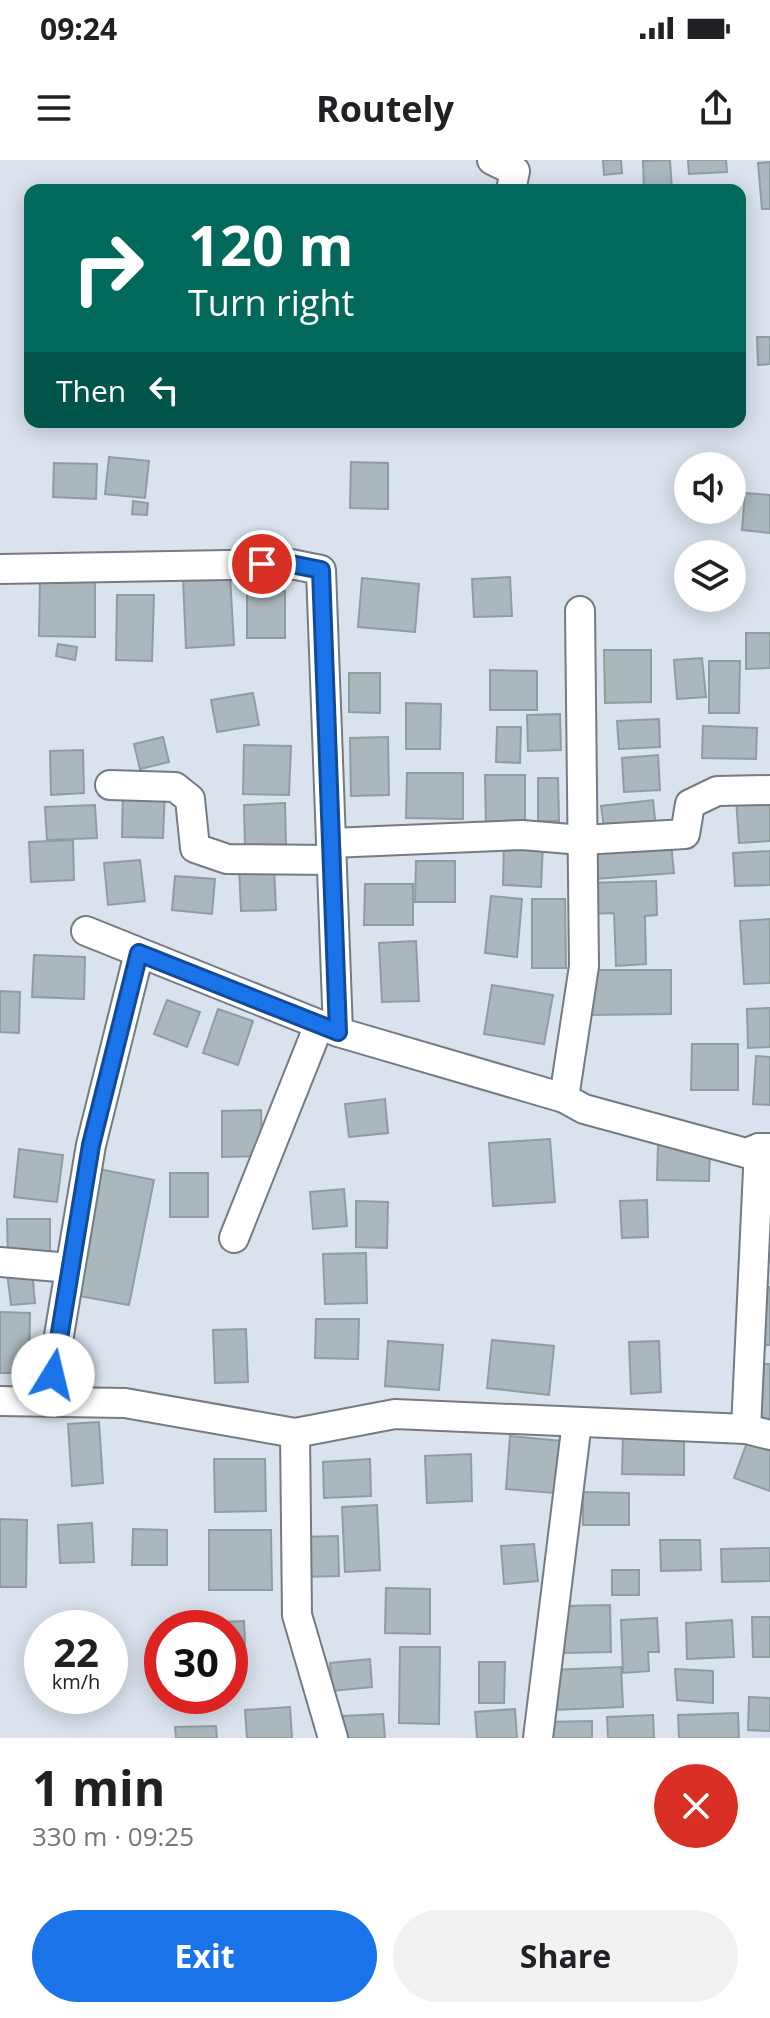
<!DOCTYPE html>
<meta charset="utf-8">
<style>
:root{--surface:#fff;--page:#f2f2f2;--text:#202124;--muted:#757577;--accent:#1a73e8}
body{margin:0;font-family:"Open Sans",sans-serif;background:var(--page);color:var(--text);height:100vh;display:flex;flex-direction:column;font-size:30px;white-space:nowrap}
*{box-sizing:border-box;margin:0}
p{font-size:26px;color:var(--muted)}
.icon{flex:none;width:44px;height:44px;fill:none;stroke:currentColor;stroke-width:2;stroke-linecap:round;stroke-linejoin:round}
.map{position:relative;height:1578px;overflow:hidden}
.details{display:flex;flex-direction:column;background:var(--surface);flex:1}
.details>*{flex:none}
.banner{position:absolute;left:24px;top:24px;width:722px;height:244px;border-radius:16px;box-shadow:0 4px 20px #0003;background:#00695c;color:#fff;overflow:hidden}
.fabs{position:absolute;left:674px;top:292px;display:grid;gap:16px}
.fabs a{display:grid;place-items:center;width:72px;height:72px;border-radius:50%;background:var(--surface);box-shadow:0 4px 20px #0003;font-size:40px}
.speed{position:absolute;left:24px;top:1450px;display:flex;gap:16px;font-size:40px;font-weight:700;text-align:center}
.speed>*{display:grid;place-content:center;width:104px;height:104px;border-radius:50%;background:var(--surface);box-shadow:0 4px 20px #0003;line-height:1}
.speed small{font-size:20px;font-weight:400}
.speed .limit{border:12px solid #d22;background:#fff;color:#111}
.pin{position:absolute;display:grid;place-items:center;width:68px;height:68px;color:#fff;margin:-34px;border:4px solid #fff;border-radius:50%;box-shadow:0 2px 8px #0007}
.me{position:absolute;width:88px;margin:-44px;rotate:9deg;stroke-linejoin:round;filter:drop-shadow(0 0 6px #0008)}
.turn{display:flex;align-items:center;gap:28px;height:168px;padding:0 32px;font-size:36px}
.turn .icon{width:104px;height:104px;stroke-width:2.5}
.turn b{display:block;font-size:56px;line-height:68px}
.then{display:flex;align-items:center;height:76px;padding:0 32px;background:#0003;gap:16px;font-size:30px}
.round{display:grid;place-items:center;flex:none;width:84px;height:84px;border-radius:42px;background:var(--page)}
.overview{display:flex;align-items:center;justify-content:space-between;height:136px;padding:0 32px}
h1{font-size:48px;font-weight:700;line-height:60px}
.action{display:flex;gap:16px;margin-top:auto;padding:16px 32px}
.action a{flex:1;height:92px;border-radius:48px;background:var(--accent);color:#fff;font-size:32px;font-weight:700;line-height:92px;text-align:center}
.action a+a{background:var(--page);color:var(--text)}
.status{display:flex;justify-content:space-between;align-items:center;height:56px;padding:0 40px;background:var(--surface);direction:ltr}
.status svg{height:22px;fill:currentColor}
header{display:flex;justify-content:space-between;align-items:center;height:104px;padding:0 32px;background:var(--surface);font-size:36px;font-weight:700}
.map>svg:first-child{display:block}
.building{fill:#aab8bd;stroke:#8f9da1;stroke-width:2}
.lines{fill:none;stroke-linecap:round;stroke-linejoin:round}
.minor-casing{stroke:#737b85;stroke-width:32}
.minor{stroke:#fff;stroke-width:28}
.route-casing{stroke:#114b97;stroke-width:20}
.route{stroke:#1a73e8;stroke-width:14}
</style>
<div class="status"><b>09:24</b><svg viewBox="0 0 49 12"><path d="M0 12V9h3v3zM5 12V6h3v6zM10 12V3h3v9zM15 12V0h3v12zM26 1h20v11H26zM47 4h2v5h-2z"/></svg></div>
<header><svg class="icon" aria-label="menu" viewBox="0 0 24 24"><path d="M4 6h16M4 12h16M4 18h16"/></svg>Routely<svg class="icon" aria-label="share" viewBox="0 0 24 24"><path d="M12 15V3M7 8l5-5 5 5M5 13v7h14v-7"/></svg></header>
<div class="map">
<svg width="770" height="1578" viewBox="0 0 770 1578">
<rect width="100%" height="100%" fill="#d9e2ed"/>
<g class="building">
<polygon points="603,0 621,0 622,13 604,15"/>
<polygon points="670,0 672,30 644,30 643,1"/>
<polygon points="688,0 726,0 727,12 689,14"/>
<polygon points="770,2 770,49 762,49 758,3"/>
<rect x="740" y="159" width="4" height="27"/>
<polygon points="757,177 770,177 770,204 758,205"/>
<polygon points="109,297 149,301 145,338 105,334"/>
<polygon points="351,302 388,303 388,349 350,348"/>
<polygon points="54,303 97,304 96,339 53,337"/>
<polygon points="745,333 770,335 770,373 742,370"/>
<polygon points="133,341 148,343 147,355 132,354"/>
<polygon points="230,416 234,485 186,488 183,418"/>
<polygon points="510,417 512,456 474,457 472,419"/>
<polygon points="362,418 419,424 415,472 358,467"/>
<polygon points="40,420 95,420 95,477 39,476"/>
<rect x="247" y="431" width="38" height="47"/>
<polygon points="117,435 154,435 152,501 116,500"/>
<polygon points="746,473 770,473 770,508 746,509"/>
<polygon points="58,484 77,487 75,500 56,496"/>
<polygon points="604,490 651,490 651,542 605,543"/>
<polygon points="702,498 706,537 677,539 674,500"/>
<polygon points="709,501 740,501 739,553 709,553"/>
<polygon points="490,510 537,511 537,550 490,550"/>
<polygon points="349,513 380,513 380,553 349,552"/>
<polygon points="253,533 259,565 217,572 211,540"/>
<polygon points="406,543 441,544 440,589 406,589"/>
<polygon points="560,554 561,590 528,591 527,555"/>
<polygon points="659,559 660,587 619,589 617,561"/>
<polygon points="703,566 757,568 756,599 702,598"/>
<polygon points="497,567 521,567 520,603 496,602"/>
<polygon points="163,577 169,602 140,609 134,584"/>
<polygon points="388,577 389,635 351,636 350,578"/>
<polygon points="244,585 291,586 289,635 243,634"/>
<polygon points="83,590 84,633 51,635 50,591"/>
<polygon points="658,595 660,630 624,632 622,598"/>
<polygon points="407,613 463,613 463,659 406,658"/>
<polygon points="485,615 525,615 525,666 486,667"/>
<polygon points="538,618 558,618 559,661 538,661"/>
<polygon points="123,628 165,629 163,678 122,677"/>
<polygon points="770,636 770,681 739,683 736,638"/>
<polygon points="653,640 656,668 605,674 601,646"/>
<polygon points="285,643 286,686 245,687 244,645"/>
<polygon points="95,645 97,678 47,680 45,647"/>
<polygon points="73,680 74,720 31,722 29,682"/>
<polygon points="504,680 543,682 541,727 503,725"/>
<polygon points="671,683 674,713 595,719 592,688"/>
<polygon points="770,691 770,725 735,726 733,693"/>
<polygon points="140,700 145,741 108,745 104,703"/>
<polygon points="416,701 455,701 455,742 415,742"/>
<polygon points="274,705 276,750 241,751 239,706"/>
<polygon points="175,716 215,719 212,754 172,750"/>
<polygon points="656,721 657,755 645,756 646,804 616,806 614,753 588,754 587,723"/>
<polygon points="365,724 413,724 413,765 364,765"/>
<polygon points="491,736 522,739 517,797 485,793"/>
<polygon points="532,739 565,739 566,808 532,808"/>
<polygon points="770,759 770,823 744,824 740,761"/>
<polygon points="416,781 419,841 382,842 379,783"/>
<polygon points="34,795 85,797 84,839 32,837"/>
<polygon points="587,810 671,810 671,854 588,855"/>
<polygon points="492,825 553,835 544,884 484,874"/>
<polygon points="0,831 20,832 19,873 0,872"/>
<polygon points="167,840 200,852 187,887 154,874"/>
<polygon points="770,848 770,887 748,888 747,849"/>
<polygon points="218,849 253,861 238,905 203,893"/>
<polygon points="692,884 738,884 738,930 691,930"/>
<polygon points="756,896 770,897 770,945 753,944"/>
<polygon points="385,939 388,973 349,977 345,944"/>
<polygon points="261,950 262,996 222,997 222,951"/>
<polygon points="550,979 555,1042 493,1046 489,983"/>
<polygon points="658,985 710,986 709,1021 657,1020"/>
<polygon points="19,989 63,995 57,1042 14,1037"/>
<polygon points="99,1009 154,1020 129,1145 74,1135"/>
<rect x="170" y="1013" width="38" height="44"/>
<polygon points="344,1029 347,1066 313,1069 310,1032"/>
<polygon points="647,1040 648,1077 622,1078 620,1041"/>
<polygon points="356,1041 388,1042 387,1088 356,1087"/>
<polygon points="7,1059 50,1059 50,1096 8,1097"/>
<polygon points="366,1093 367,1143 325,1144 323,1094"/>
<polygon points="32,1110 35,1143 11,1145 7,1112"/>
<rect x="760" y="1127" width="10" height="58"/>
<polygon points="0,1152 30,1153 29,1213 0,1213"/>
<polygon points="316,1159 359,1159 358,1199 315,1198"/>
<polygon points="246,1169 248,1222 215,1223 213,1170"/>
<polygon points="492,1180 554,1186 549,1235 487,1228"/>
<polygon points="388,1181 443,1185 439,1230 385,1226"/>
<polygon points="659,1181 661,1232 631,1234 629,1182"/>
<rect x="757" y="1204" width="13" height="58"/>
<polygon points="99,1262 103,1323 72,1326 68,1264"/>
<polygon points="623,1272 684,1272 684,1315 622,1314"/>
<polygon points="510,1276 572,1282 567,1334 506,1329"/>
<polygon points="748,1280 770,1288 770,1331 734,1318"/>
<polygon points="471,1294 472,1341 427,1343 425,1296"/>
<polygon points="214,1299 265,1299 266,1351 215,1352"/>
<polygon points="370,1299 371,1336 324,1338 323,1302"/>
<polygon points="583,1332 629,1333 629,1365 583,1365"/>
<polygon points="377,1345 380,1410 345,1412 342,1347"/>
<polygon points="0,1359 27,1360 26,1427 0,1427"/>
<polygon points="92,1363 94,1402 60,1403 58,1365"/>
<polygon points="133,1369 167,1370 167,1405 132,1405"/>
<polygon points="209,1370 271,1370 272,1430 209,1430"/>
<polygon points="338,1376 339,1416 302,1417 301,1377"/>
<polygon points="660,1380 700,1380 701,1410 661,1411"/>
<polygon points="534,1384 538,1421 504,1424 501,1386"/>
<polygon points="770,1388 770,1421 722,1422 721,1389"/>
<rect x="612" y="1410" width="27" height="25"/>
<polygon points="386,1428 430,1429 430,1474 385,1473"/>
<polygon points="610,1445 611,1492 564,1493 563,1446"/>
<polygon points="752,1457 770,1457 770,1497 753,1497"/>
<polygon points="657,1458 659,1492 648,1492 649,1511 623,1513 621,1460"/>
<polygon points="732,1460 734,1497 687,1499 686,1463"/>
<polygon points="244,1461 246,1508 230,1509 230,1468 194,1468 193,1463"/>
<polygon points="400,1487 440,1487 439,1564 399,1563"/>
<polygon points="370,1499 372,1527 332,1531 330,1503"/>
<polygon points="479,1502 505,1502 504,1543 479,1543"/>
<polygon points="621,1507 623,1547 554,1550 552,1510"/>
<polygon points="675,1509 713,1511 713,1543 677,1540"/>
<polygon points="749,1537 770,1538 770,1571 748,1570"/>
<polygon points="290,1547 292,1578 247,1578 245,1550"/>
<polygon points="515,1549 517,1578 477,1578 475,1552"/>
<polygon points="738,1553 739,1578 679,1578 678,1555"/>
<polygon points="383,1554 385,1578 345,1578 343,1556"/>
<polygon points="653,1555 654,1578 608,1578 607,1557"/>
<polygon points="592,1561 592,1578 543,1578 543,1562"/>
<polygon points="216,1566 217,1578 176,1578 175,1567"/>
</g>
<g class="lines">
<defs>
<g id="minor">
<polyline points="492,0 515,11 511,30"/>
<polyline points="0,409 291,404 321,410 338,872 564,938 584,949 746,993 759,988"/>
<polyline points="110,625 175,627 190,639 195,688 227,699 331,700"/>
<polyline points="331,683 522,675 582,680 685,674 690,644 717,631 770,630"/>
<polyline points="86,771 338,872"/>
<polyline points="564,938 584,806 580,451"/>
<polyline points="234,1078 319,865"/>
<polyline points="0,1102 70,1108"/>
<polyline points="0,1241 125,1243 295,1273 395,1254 746,1269 759,988 770,988"/>
<polyline points="48,1241 91,985 139,793"/>
<polyline points="746,1269 770,1275"/>
<polyline points="295,1273 297,1455 333,1578"/>
<polyline points="538,1578 577,1262"/>
</g>
</defs>
<use href="#minor" class="minor-casing"/>
<use href="#minor" class="minor"/>
</g>
<g class="lines">
<defs>
<polyline id="route" points="53,1215 91,985 139,793 338,872 321,410 291,404 262,404"/>
</defs>
<use href="#route" class="route-casing"/>
<use href="#route" class="route"/>
</g>
</svg>
<div class="fabs">
<a><svg class="icon" aria-label="sound" viewBox="0 0 24 24"><path d="M4 9h4l5-4v14l-5-4H4zM17 9q2 3 0 6"/></svg></a>
<a><svg class="icon" aria-label="layers" viewBox="0 0 24 24"><path d="M12 4l9 5-9 5-9-5zM3 14l9 5 9-5"/></svg></a>
</div>
<div class="speed"><div>22<small>km/h</small></div><div class="limit">30</div></div>
<div class="pin" style="left:262px;top:404px;background:#d93025"><svg class="icon" aria-label="arrive" viewBox="0 0 24 24"><path d="M6 21V4h12l-3 4 3 4H6"/></svg></div>
<svg class="me" style="left:53px;top:1215px" viewBox="-20 -20 40 40"><circle r="19" fill="#fff"/><path d="M0-13L10 11 0 6-10 11z" fill="#1a73e8"/></svg>
<div class="banner">
<div class="turn"><svg class="icon" aria-label="right" viewBox="0 0 24 24"><path d="M7 20v-9h11M14 6l5 5-5 5"/></svg><div><b>120 m</b>Turn right</div></div>
<div class="then">Then<svg class="icon" aria-label="left" viewBox="0 0 24 24"><path d="M17 20v-9H6M10 6l-5 5 5 5"/></svg></div>
</div>
</div>
<section class="details">
<div class="overview"><div><h1>1 min</h1><p>330 m · 09:25</p></div><a class="round" style="background:#d93025;color:#fff"><svg class="icon" aria-label="close" viewBox="0 0 24 24"><path d="M6 6l12 12M18 6L6 18"/></svg></a></div>
<div class="action"><a>Exit</a><a>Share</a></div>
</section>
